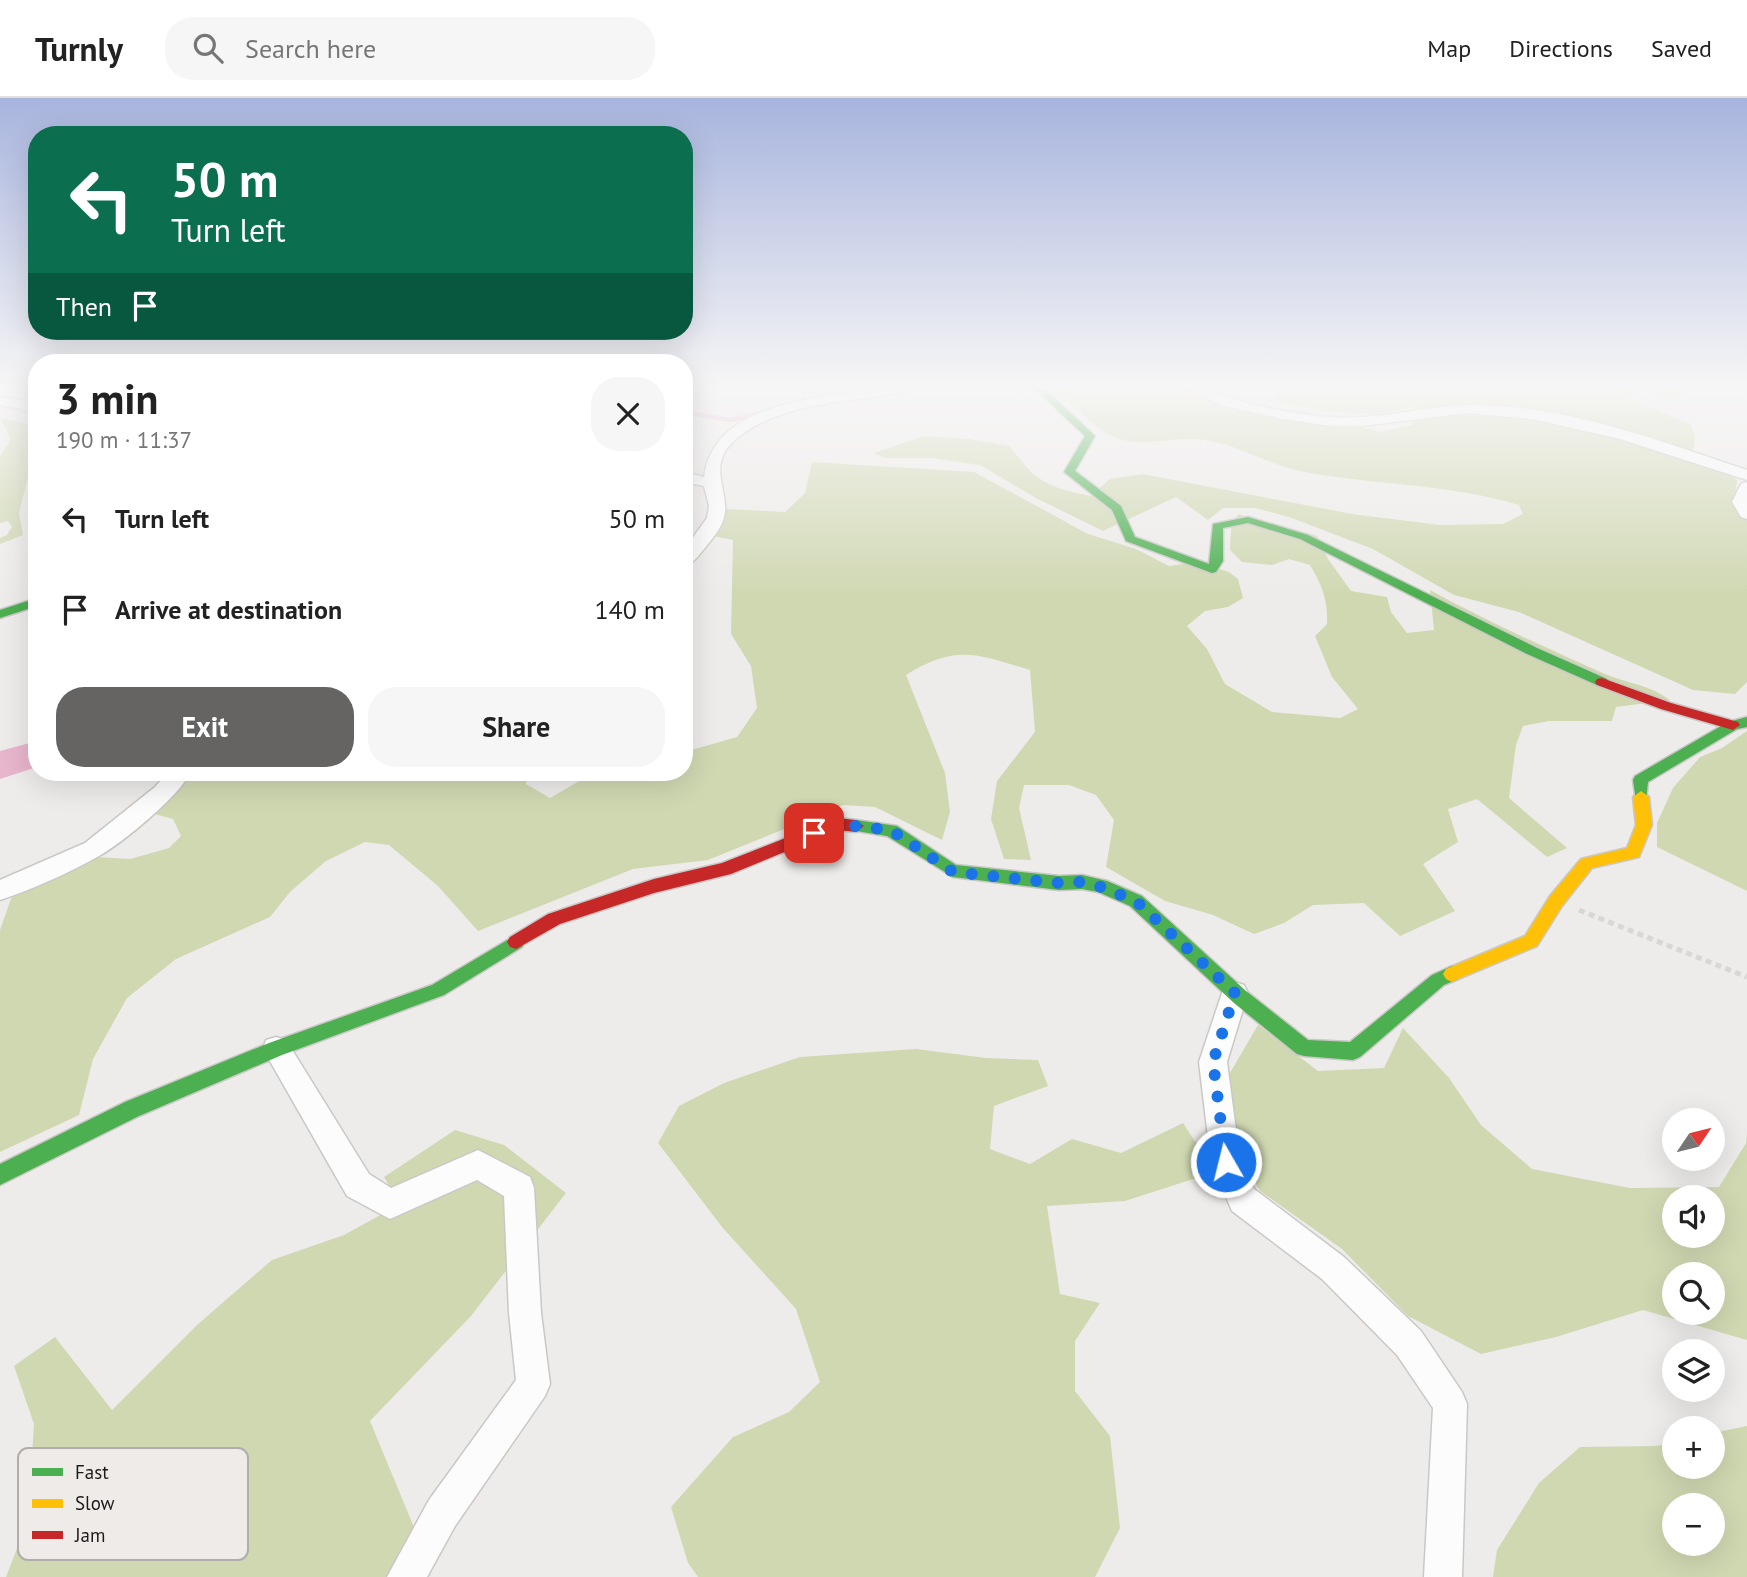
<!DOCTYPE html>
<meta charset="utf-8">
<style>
:root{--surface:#fff;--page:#f6f6f6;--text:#222;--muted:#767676;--line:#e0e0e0;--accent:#666463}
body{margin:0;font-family:"PT Sans",sans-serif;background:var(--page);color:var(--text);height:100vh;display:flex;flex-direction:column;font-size:26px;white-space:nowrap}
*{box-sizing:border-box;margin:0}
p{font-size:23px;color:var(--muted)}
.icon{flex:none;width:38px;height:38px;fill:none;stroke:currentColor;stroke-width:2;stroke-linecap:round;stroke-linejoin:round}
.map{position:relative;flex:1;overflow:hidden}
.details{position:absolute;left:28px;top:256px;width:665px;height:427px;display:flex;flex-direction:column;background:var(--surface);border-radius:28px;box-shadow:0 7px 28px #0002}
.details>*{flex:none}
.banner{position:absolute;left:28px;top:28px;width:665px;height:214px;border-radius:28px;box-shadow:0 7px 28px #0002;background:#0b6e4f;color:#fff;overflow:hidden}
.needle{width:46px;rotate:55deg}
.tools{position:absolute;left:1662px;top:1010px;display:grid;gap:14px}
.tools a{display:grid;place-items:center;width:63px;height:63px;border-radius:50%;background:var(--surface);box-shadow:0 7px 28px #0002;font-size:35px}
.pin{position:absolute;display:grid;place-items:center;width:60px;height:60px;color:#fff;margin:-30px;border-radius:14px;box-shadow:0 4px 10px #0006}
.me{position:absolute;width:77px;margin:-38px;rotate:352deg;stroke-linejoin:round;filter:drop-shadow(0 0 5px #0008)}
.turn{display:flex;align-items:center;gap:24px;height:147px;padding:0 28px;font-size:32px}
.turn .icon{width:91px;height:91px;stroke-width:2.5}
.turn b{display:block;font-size:49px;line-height:60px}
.then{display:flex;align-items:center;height:66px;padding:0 28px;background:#0003;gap:14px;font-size:26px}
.round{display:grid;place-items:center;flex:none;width:74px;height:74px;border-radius:28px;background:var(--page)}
.headline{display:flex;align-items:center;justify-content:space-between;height:119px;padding:0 28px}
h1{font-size:42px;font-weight:700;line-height:52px}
.primary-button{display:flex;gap:14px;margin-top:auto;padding:14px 28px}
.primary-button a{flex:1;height:80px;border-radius:28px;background:var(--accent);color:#fff;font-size:28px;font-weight:700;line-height:80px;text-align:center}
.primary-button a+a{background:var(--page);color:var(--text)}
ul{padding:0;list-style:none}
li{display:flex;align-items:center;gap:21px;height:91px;padding:0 28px}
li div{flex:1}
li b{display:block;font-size:26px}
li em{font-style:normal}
header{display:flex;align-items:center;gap:42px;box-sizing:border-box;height:98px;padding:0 35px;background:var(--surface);border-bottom:2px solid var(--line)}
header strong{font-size:33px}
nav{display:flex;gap:38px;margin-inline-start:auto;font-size:24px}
.search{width:490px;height:63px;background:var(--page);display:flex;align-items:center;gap:18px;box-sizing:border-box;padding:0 24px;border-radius:28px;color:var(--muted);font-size:26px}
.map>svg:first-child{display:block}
.green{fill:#d0d8b2;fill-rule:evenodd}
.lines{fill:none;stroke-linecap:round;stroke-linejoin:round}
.stream{stroke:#e7b5cd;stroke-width:4.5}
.river{fill:#e7b5cd;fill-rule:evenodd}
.street-casing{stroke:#c9c8c6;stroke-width:3}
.fast-casing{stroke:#c9c8c6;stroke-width:3}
.slow-casing{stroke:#c9c8c6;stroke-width:3}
.jam-casing{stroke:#c9c8c6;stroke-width:3}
.path{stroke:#d7d7d6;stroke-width:5;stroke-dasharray:6 4.5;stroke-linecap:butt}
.street{fill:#fcfcfc;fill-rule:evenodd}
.fast{fill:#4caf50;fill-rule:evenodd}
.slow{fill:#ffc107;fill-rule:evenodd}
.jam{fill:#c62828;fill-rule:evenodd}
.route{stroke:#1a73e8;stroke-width:12;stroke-dasharray:0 21.6}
.key{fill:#efebe9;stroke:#b0adab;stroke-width:2}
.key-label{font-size:19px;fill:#1c1b1a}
</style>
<header>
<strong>Turnly</strong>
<div class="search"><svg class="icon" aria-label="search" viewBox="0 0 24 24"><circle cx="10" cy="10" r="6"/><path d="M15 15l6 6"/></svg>Search here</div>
<nav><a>Map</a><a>Directions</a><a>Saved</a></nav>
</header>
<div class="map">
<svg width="1747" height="1479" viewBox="0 0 1747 1479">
<rect width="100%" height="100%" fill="#eeecea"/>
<g class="green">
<path d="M1050 290H1188L1245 310 1275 309 1309 315 1381 334 1412 327 1414 309 1375 316 1336 314 1268 303 1285 290H1685L1678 300 1637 292 1626 301 1691 326 1695 340 1693 354 1737 382C1735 396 1734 413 1747 423V584L1735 596 1693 592 1519 514 1454 497 1373 451 1289 419 1255 410H1223L1208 422 1176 399 1103 433 1036 400 980 367 932 360H885L874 355 924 338 969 341 1010 348C1035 384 1049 390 1091 398L1110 381 1143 376 1352 416 1440 427 1503 426 1523 416 1519 407C1450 386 1375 387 1304 374 1268 367 1234 344 1198 341 1173 339 1148 348 1123 342 1093 334 1076 305 1050 290Z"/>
<polygon points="0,320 24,325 34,332 35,351 19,415 23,437 0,446 0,440 7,437 12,429 8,423 0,425 0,358 11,341"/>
<path d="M812 364 974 374 1088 436 1136 451 1169 468 1196 464 1229 474 1238 481 1243 500 1228 509 1205 513 1187 528 1207 551 1225 586 1272 614 1340 620 1358 611 1332 579 1315 538 1327 526C1328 502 1322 487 1310 467L1289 461 1272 467 1242 464 1230 452 1231 431 1238 416 1317 438 1328 461 1351 493 1387 499 1391 514 1407 535 1434 532 1430 492C1487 523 1546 550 1605 576 1629 586 1648 586 1670 602L1616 609 1612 623H1549L1523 628 1516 647 1509 700 1567 750 1547 759 1477 701 1448 711 1458 744 1423 766 1455 813 1400 838 1364 805 1313 807 1284 825 1254 836 1213 817 1165 803 1106 769 1114 722 1096 697 1069 687H1024L1019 710 1031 762 1004 761 991 721 997 683 1035 634 1030 572C976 556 957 546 906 577L945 675 950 714 942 742 875 709 843 707 708 762 633 771 478 833 438 788 389 747 365 744 326 763 290 794 270 819 176 861 127 900 93 961 79 1017 0 1054V832L19 778 62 757 130 761 169 750 181 738 173 721 132 710 145 695 174 674H528L526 686 550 700 588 678 608 674H684V654L737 639 757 610 751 568 731 536 733 442 713 438 726 411 785 414 805 395Z"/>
<polygon points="1747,633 1747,793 1657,749 1657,725 1673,690 1700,659 1722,650"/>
<path d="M1258 927 1318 973 1384 970 1403 930 1449 980 1481 1027 1532 1071 1630 1090 1719 1089 1746 1045 1747 1035V1242L1643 1212 1556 1239 1481 1256 1408 1218 1342 1151 1260 1093 1226 1034 1227 980ZM1675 1099H1713V1138H1675ZM1675 1176H1713V1214H1675Z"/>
<polygon points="916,951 986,960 1038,962 1048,988 994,1008 990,1051 1030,1066 1072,1041 1121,1055 1183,1025 1215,1074 1125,1103 1047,1108 1060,1196 1100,1205 1075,1243 1075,1293 1110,1338 1120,1430 1095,1479 698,1479 688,1465 671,1409 733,1339 789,1314 820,1284 796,1211 722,1129 658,1045 679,1008 724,985 800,959"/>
<polygon points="455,1032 504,1047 566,1095 471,1218 370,1323 416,1434 387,1479 6,1479 28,1422 34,1326 14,1268 55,1239 112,1312 197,1227 272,1162 344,1137 400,1106 384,1079"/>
<path d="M1747 1328V1479H1493L1497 1452 1539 1385 1580 1349 1657 1348 1675 1344V1368H1713V1335ZM1713 1407V1446H1675V1407Z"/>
</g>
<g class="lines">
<polyline class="stream" points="684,314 730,322 764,315"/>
<polygon class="river" points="37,643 37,669 0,681 0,653"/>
<defs>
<g id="street">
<path d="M884 290H910L903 294C849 305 776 304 734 343 708 366 727 390 725 414 724 428 712 441 704 451 698 458 693 466 684 468V452L707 420 709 408 704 388 684 384V374L704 379C713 302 825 300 884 290Z"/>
<path d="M1190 290C1207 290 1219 297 1236 302 1266 310 1298 317 1330 319 1382 323 1432 305 1484 307 1574 310 1663 344 1747 372V382L1620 341 1532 321 1467 315 1362 328H1331L1283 321 1225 308 1205 300Z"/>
<polygon points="0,299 26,303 37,308 37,318 22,311 0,307"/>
<polygon points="1747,384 1747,421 1741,419 1732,404 1741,386"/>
<path d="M168 674H190C182 696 121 746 99 758 69 775 33 791 0 802V782L85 745 155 689Z"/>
<polygon points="1235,884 1244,887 1248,895 1227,964 1240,1063 1254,1091 1344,1159 1421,1233 1462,1294 1467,1306 1462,1479 1424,1479 1433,1310 1397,1257 1322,1181 1232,1113 1211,1064 1199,964 1222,895 1226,887"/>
<polygon points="276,939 286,942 369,1076 391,1090 478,1052 530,1079 534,1090 541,1215 550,1286 545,1298 455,1428 427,1479 387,1479 429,1402 516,1282 509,1215 504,1098 477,1082 390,1121 347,1098 263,951 266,942"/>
</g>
<g id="fast">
<polygon points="1034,290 1044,290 1095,338 1075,373 1121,408 1135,439 1209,466 1213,426 1248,419 1308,437 1537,550 1607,581 1609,584 1607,587 1597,587 1527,556 1300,441 1248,425 1223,430 1223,463 1216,474 1212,475 1126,443 1112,412 1064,374 1085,338"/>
<polygon points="37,500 37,508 0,520 0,512"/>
<polygon points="1747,619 1747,629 1737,631 1648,684 1646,703 1636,703 1633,682 1635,678 1728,624"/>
<polygon points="856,722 897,728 956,767 1059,778 1082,777 1107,783 1142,798 1246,893 1308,942 1350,944 1432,877 1452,868 1458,871 1461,876 1458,881 1444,887 1360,959 1353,962 1304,958 1297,956 1234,905 1130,808 1098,794 1082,791 1059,792 953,779 887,738 850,732 848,728"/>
<polygon points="516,837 522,839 525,844 522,849 444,897 282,957 139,1018 0,1087 0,1066 125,1004 269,945 432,887"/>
</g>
<polygon id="slow" points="1641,693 1649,699 1652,727 1639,759 1592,770 1562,808 1537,848 1458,881 1452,884 1446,881 1443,876 1446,871 1525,838 1550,798 1581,761 1627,750 1636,727 1633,699"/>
<g id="jam">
<polygon points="1602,580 1671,605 1738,624 1740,627 1733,632 1661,611 1597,587 1595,584 1597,581"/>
<polygon points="837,720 856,722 864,728 856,734 838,732 731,776 654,795 560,826 516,851 510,849 507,844 510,839 548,816 654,781 722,765"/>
</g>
</defs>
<use href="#street" class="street-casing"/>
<use href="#fast" class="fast-casing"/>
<use href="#slow" class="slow-casing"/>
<use href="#jam" class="jam-casing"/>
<polyline class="path" points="1579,812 1747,879"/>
<use href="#street" class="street"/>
<use href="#fast" class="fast"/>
<use href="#slow" class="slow"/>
<use href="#jam" class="jam"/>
</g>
<linearGradient id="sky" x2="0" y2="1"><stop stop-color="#a7b4dd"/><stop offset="0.58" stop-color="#f7f6f6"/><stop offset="1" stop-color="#f7f6f6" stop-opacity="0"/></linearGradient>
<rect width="1747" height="497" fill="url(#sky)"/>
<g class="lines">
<polyline class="route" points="814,735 837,726 891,732 953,774 1059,785 1082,784 1101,789 1136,803 1235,895 1213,964 1226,1064"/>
</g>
<rect x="18" y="1350" width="230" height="112" rx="10" class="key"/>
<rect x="32" y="1370" width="31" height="8" fill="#4caf50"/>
<rect x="32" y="1401" width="31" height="9" fill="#ffc107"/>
<rect x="32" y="1433" width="31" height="8" fill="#c62828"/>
<g class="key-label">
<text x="75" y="1381">Fast</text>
<text x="75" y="1412">Slow</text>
<text x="75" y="1444">Jam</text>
</g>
</svg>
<div class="tools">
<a><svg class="needle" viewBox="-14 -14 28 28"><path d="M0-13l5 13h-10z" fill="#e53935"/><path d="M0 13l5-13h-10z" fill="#767676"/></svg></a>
<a><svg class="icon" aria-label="sound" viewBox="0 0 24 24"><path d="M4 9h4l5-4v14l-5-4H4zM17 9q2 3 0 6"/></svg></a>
<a><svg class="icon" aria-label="search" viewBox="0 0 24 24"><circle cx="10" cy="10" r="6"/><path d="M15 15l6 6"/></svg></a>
<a><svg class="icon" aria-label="layers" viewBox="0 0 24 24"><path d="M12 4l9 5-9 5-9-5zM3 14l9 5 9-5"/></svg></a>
<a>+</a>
<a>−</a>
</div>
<div class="pin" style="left:814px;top:735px;background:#d93025"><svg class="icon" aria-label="arrive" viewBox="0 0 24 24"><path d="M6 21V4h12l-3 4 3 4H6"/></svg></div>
<svg class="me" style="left:1226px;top:1064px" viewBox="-20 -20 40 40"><circle r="17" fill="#1a73e8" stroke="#fff" stroke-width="3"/><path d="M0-11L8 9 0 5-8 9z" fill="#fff"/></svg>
<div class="banner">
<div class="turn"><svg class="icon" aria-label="left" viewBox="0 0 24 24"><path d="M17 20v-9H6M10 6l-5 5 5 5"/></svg><div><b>50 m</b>Turn left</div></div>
<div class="then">Then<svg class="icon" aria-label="arrive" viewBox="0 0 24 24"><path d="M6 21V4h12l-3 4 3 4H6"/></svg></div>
</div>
<section class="details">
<div class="headline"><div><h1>3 min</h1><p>190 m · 11:37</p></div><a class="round"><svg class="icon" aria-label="close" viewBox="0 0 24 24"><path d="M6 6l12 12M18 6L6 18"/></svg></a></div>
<ul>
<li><svg class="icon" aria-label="left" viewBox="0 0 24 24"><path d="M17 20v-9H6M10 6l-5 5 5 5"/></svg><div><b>Turn left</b></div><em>50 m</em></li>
<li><svg class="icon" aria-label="arrive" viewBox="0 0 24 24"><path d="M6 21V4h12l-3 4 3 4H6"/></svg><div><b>Arrive at destination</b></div><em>140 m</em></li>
</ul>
<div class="primary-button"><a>Exit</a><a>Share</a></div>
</section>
</div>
